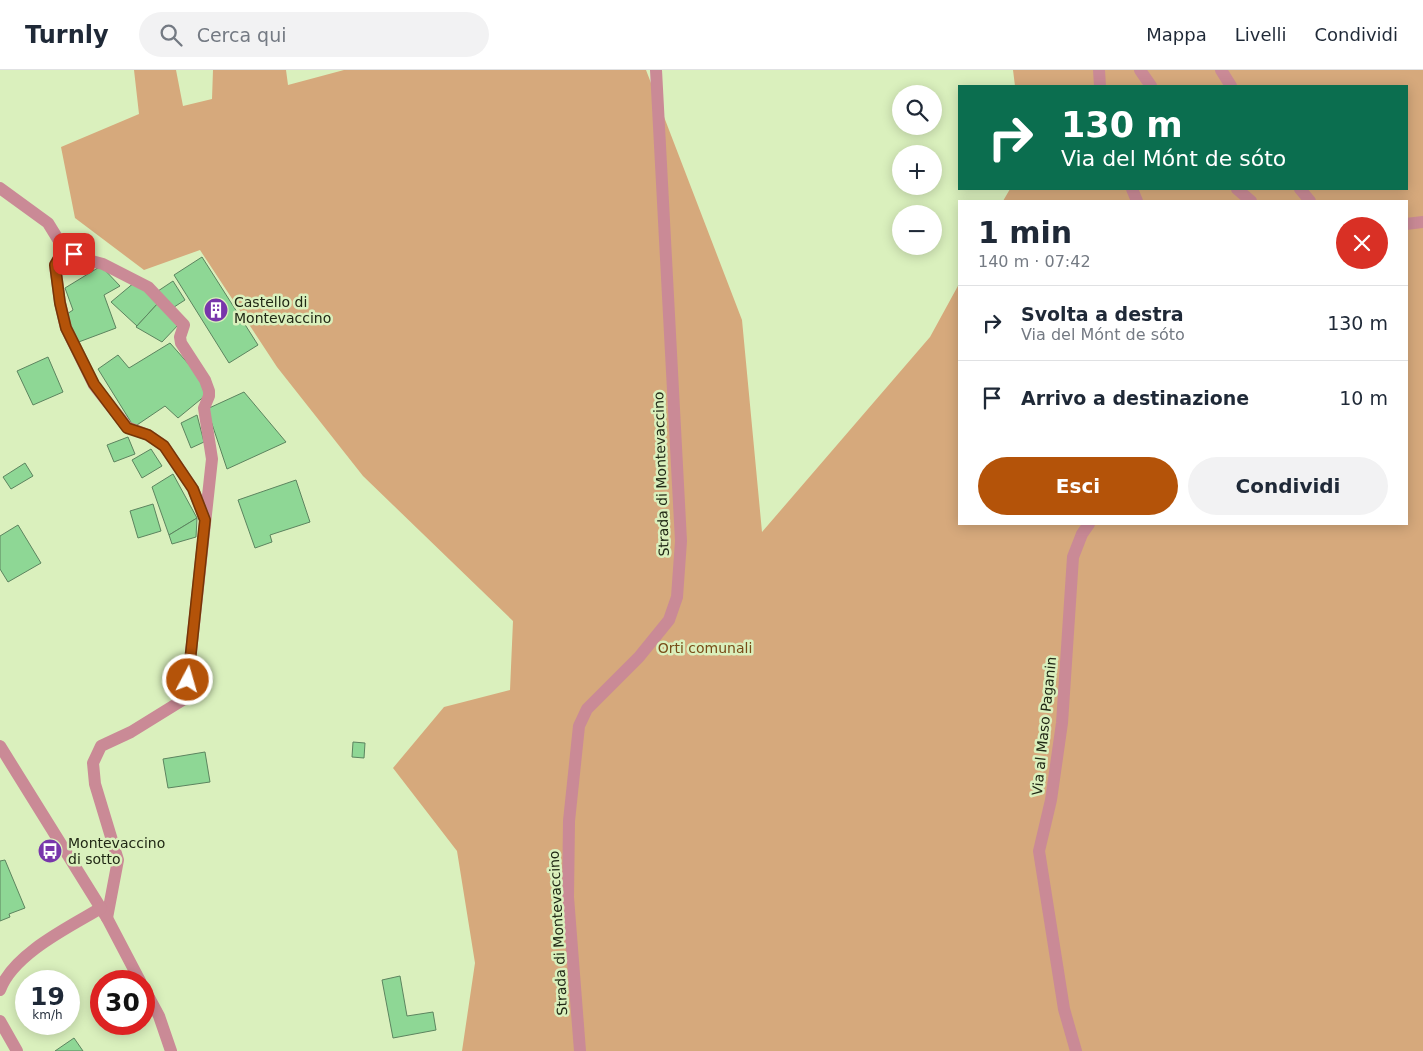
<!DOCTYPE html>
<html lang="it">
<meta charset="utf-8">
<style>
:root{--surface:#fff;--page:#f2f2f3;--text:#1f2937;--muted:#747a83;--line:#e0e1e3;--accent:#b45309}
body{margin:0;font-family:"DejaVu Sans",sans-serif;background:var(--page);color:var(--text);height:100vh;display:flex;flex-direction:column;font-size:19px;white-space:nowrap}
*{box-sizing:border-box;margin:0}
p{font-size:16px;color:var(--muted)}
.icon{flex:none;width:28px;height:28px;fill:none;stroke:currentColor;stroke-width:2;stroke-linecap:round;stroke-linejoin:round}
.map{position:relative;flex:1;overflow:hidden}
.side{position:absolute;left:958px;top:130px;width:450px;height:325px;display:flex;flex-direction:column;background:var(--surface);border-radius:0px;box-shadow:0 2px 12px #0003}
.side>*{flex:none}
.guide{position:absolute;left:958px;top:15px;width:450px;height:105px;border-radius:0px;box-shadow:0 2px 12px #0003;background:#0b6e4f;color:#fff;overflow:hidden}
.buttons{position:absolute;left:892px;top:15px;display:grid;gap:10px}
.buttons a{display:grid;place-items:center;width:50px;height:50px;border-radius:50%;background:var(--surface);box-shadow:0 2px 12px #0003;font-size:25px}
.speed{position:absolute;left:15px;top:900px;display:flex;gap:10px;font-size:25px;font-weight:700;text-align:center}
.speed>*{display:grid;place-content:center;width:65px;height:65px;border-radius:50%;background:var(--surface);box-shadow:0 2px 12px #0003;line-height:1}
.speed small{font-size:12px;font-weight:400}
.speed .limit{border:8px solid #d22;background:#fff;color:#111}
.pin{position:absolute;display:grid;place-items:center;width:42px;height:42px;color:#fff;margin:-21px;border-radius:10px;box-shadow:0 2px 8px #0006}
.me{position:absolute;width:55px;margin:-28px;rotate:6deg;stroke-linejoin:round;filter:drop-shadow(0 0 4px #0008)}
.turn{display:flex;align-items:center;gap:18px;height:105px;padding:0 20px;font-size:22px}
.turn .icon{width:65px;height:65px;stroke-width:2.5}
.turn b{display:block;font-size:35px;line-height:42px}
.round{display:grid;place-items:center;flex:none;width:52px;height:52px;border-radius:26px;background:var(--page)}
.head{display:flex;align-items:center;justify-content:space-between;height:85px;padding:0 20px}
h1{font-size:30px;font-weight:800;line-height:38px}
.button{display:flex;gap:10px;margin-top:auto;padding:10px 20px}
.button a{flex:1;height:58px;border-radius:30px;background:var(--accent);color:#fff;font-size:20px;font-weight:800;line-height:58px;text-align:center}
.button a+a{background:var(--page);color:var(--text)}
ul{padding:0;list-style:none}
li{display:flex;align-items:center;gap:15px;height:75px;padding:0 20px;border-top:1px solid var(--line)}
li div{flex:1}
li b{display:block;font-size:19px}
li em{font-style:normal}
header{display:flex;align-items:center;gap:30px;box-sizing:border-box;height:70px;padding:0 25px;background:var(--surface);border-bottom:1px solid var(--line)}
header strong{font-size:24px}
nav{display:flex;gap:28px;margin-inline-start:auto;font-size:18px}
.search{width:350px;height:45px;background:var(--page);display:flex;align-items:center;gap:12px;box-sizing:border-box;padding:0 18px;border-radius:28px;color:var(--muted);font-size:19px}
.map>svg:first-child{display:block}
.green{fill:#d6a97c}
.building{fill:#8ed795;stroke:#5c845f}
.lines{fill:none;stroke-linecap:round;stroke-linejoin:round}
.minor{stroke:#ca8a96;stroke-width:12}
.route-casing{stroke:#753606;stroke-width:12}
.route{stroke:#b45309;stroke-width:9}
.labels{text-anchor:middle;stroke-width:5;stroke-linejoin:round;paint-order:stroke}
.poi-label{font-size:14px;fill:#212815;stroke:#daf0bd;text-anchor:start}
.street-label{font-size:14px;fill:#212815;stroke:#daf0bd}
.park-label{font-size:14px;fill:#784c18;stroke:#daf0bd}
</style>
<header>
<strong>Turnly</strong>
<div class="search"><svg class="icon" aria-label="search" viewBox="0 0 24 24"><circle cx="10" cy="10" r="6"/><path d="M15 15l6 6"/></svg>Cerca qui</div>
<nav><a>Mappa</a><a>Livelli</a><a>Condividi</a></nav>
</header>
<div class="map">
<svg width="1423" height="981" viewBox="0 0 1423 981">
<rect width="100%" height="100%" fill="#daf0bd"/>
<polygon class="green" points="134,0 176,0 183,36 212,29 213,0 286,0 288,15 344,0 646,0 742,250 762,462 930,267 959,214 959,454 1406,454 1406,131 1003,131 1010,119 1406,119 1406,16 1015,16 1013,0 1423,0 1423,981 462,981 475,893 457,781 393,698 444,637 510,620 513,551 363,406 277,297 200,180 144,200 75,148 61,77 139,44"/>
<g class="building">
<polygon points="202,187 258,275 229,293 174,205"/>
<polygon points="101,196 120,216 104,225 116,258 76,273 67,244 73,240 65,218"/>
<polygon points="173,211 185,230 171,239 158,221"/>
<polygon points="135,212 159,232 137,256 111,232"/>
<polygon points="159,232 180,253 162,272 136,257"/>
<polygon points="170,273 200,307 206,325 178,348 165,336 134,357 98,299 118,285 129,298"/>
<polygon points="48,287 63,322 33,335 17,301"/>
<polygon points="244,322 286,372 227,399 207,339"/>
<polygon points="197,345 204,372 191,378 181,353"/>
<polygon points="128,367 135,384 114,392 107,375"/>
<polygon points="151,379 162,396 142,408 132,390"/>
<polygon points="25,393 33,406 11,419 3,407"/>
<polygon points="173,404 197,448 169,465 152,417"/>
<polygon points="296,410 310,452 270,465 272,472 255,478 238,430"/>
<polygon points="153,434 161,461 138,468 130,441"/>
<polygon points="197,448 196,467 172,474 169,465"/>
<polygon points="18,455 41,493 8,512 0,499 0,466"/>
<polygon points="353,672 365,673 364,688 352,687"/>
<polygon points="205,682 210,712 168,718 163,689"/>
<polygon points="5,790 25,838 9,844 10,847 0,851 0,791"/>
<polygon points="400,906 407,946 433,942 436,960 393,968 382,910"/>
<polygon points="74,968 83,981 55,981"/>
</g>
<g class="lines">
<g class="minor">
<polyline points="1099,0 1100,16"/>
<polyline points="1140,0 1151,16"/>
<polyline points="1221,0 1231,16"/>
<polyline points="0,118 48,153 64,179"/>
<polyline points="1132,119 1137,131"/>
<polyline points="1237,119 1251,131"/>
<polyline points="1300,119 1310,131"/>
<polyline points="1406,154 1423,152"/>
<polyline points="64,179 84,189 103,194 148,217 184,255 180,267 181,273 205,310 209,321 209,326 204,338 212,389 186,628 131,662 101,676 93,693 95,714 118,790 107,848"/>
<polyline points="64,179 55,195 60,233 66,258 94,315 127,357 148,365 164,376 193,419 204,447"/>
<polyline points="0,676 107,848 140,911"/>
<polyline points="144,918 159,946 171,981"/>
<path d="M0 920C13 884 69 857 101 838"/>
<polyline points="0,951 17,981"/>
<polyline points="580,981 568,827 569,751 579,656 587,639 639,587 669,550 677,527 681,471 656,0"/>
<polyline points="1076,981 1064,939 1039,781 1051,730 1062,653 1073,487 1082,464 1089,454"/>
</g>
</g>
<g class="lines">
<defs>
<polyline id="route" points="74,184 64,179 55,195 60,233 66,258 94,314 127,358 148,365 164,376 193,419 205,450 188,610"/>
</defs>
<use href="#route" class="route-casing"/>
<use href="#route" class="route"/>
</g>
<defs>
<symbol id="building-disc" viewBox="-11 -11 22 22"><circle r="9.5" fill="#7836ab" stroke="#daf0bd"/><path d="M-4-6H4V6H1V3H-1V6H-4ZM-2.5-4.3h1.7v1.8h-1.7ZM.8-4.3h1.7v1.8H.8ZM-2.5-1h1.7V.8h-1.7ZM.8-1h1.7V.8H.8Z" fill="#fff"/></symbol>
<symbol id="bus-disc" viewBox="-11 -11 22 22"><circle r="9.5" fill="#7836ab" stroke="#daf0bd"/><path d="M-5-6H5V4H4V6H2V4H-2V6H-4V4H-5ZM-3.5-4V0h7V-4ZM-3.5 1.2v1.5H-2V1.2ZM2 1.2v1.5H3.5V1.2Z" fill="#fff"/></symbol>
</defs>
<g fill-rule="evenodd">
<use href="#building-disc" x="202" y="226" width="28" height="28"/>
<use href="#bus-disc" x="36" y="767" width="28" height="28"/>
</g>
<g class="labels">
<g class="poi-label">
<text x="234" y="237">Castello di<tspan x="234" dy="16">Montevaccino</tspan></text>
<text x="68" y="778">Montevaccino<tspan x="68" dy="16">di sotto</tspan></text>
</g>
<g class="street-label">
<text transform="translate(661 404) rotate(-92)" y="5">Strada di Montevaccino</text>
<text transform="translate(1044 656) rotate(-84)" y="5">Via al Maso Paganin</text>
<text transform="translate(558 863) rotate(-93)" y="5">Strada di Montevaccino</text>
</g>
<g class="park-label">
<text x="705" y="583">Orti comunali</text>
</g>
</g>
</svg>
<div class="buttons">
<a><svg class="icon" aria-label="search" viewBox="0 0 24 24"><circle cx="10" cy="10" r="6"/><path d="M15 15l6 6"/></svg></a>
<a>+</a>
<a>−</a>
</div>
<div class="speed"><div>19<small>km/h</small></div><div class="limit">30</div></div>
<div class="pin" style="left:74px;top:184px;background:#d93025"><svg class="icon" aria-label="arrive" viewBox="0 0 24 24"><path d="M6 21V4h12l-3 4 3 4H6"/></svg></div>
<svg class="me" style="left:188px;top:610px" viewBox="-20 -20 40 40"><circle r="17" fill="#b45309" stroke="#fff" stroke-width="3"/><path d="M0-11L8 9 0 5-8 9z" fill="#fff"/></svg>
<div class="guide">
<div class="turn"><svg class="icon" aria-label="right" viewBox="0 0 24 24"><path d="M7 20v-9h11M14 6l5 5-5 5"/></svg><div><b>130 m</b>Via del Mónt de sóto</div></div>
</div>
<section class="side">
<div class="head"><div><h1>1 min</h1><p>140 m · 07:42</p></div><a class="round" style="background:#d93025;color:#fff"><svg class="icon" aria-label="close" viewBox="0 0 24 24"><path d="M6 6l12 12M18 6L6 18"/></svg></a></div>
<ul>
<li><svg class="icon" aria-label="right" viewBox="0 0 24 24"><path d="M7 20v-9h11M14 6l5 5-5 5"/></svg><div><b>Svolta a destra</b><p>Via del Mónt de sóto</p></div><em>130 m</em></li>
<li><svg class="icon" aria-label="arrive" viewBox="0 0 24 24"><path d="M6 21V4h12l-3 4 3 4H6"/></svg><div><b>Arrivo a destinazione</b></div><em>10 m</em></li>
</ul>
<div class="button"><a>Esci</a><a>Condividi</a></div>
</section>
</div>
